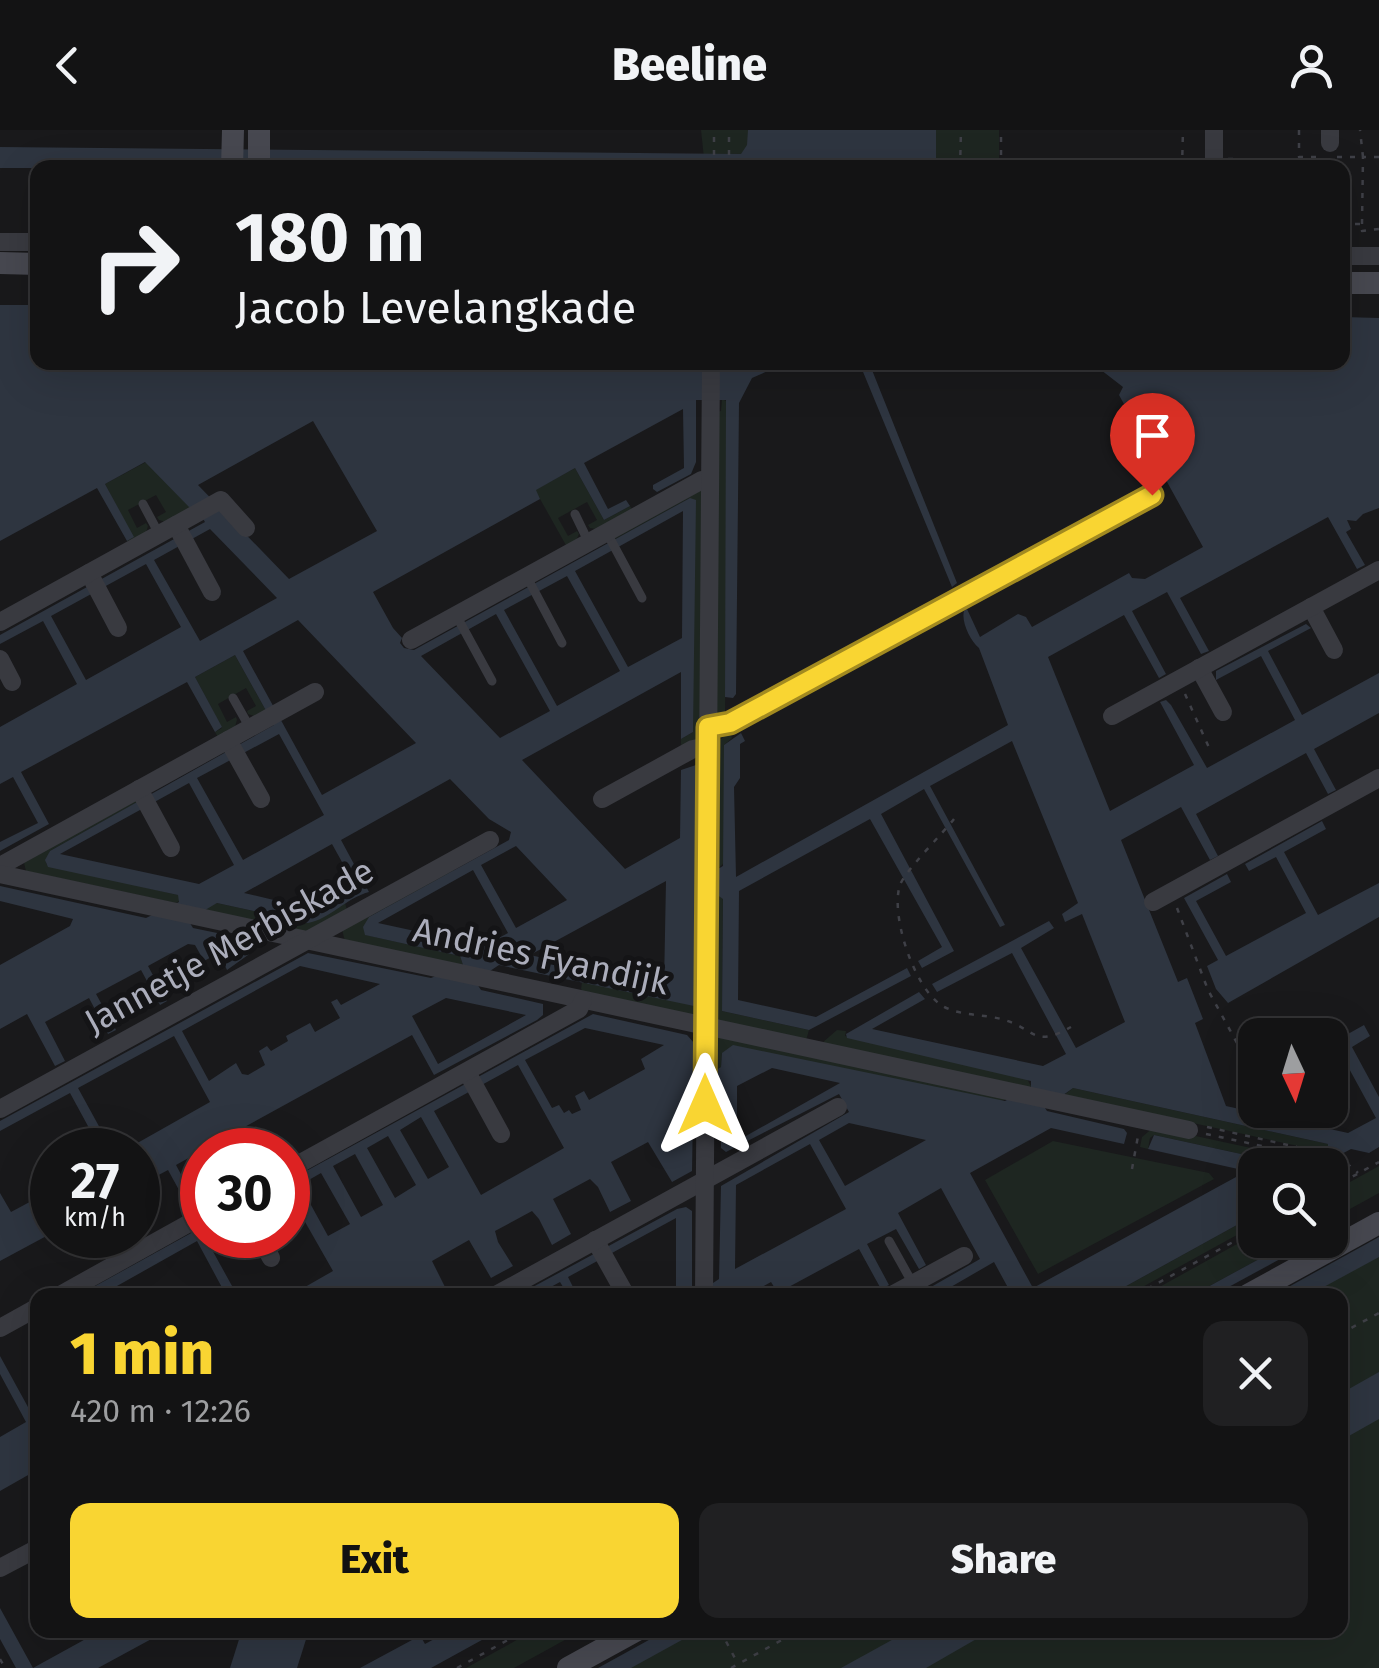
<!DOCTYPE html>
<meta charset="utf-8">
<style>
:root{--surface:#131314;--page:#202022;--text:#f1f3f6;--muted:#9d9ea0;--line:#323234;--accent:#f9d532}
body{margin:0;font-family:"Fira Sans",sans-serif;background:var(--page);color:var(--text);height:100vh;display:flex;flex-direction:column;font-size:38px;white-space:nowrap}
*{box-sizing:border-box;margin:0}
p{font-size:32px;color:var(--muted)}
.icon{flex:none;width:55px;height:55px;fill:none;stroke:currentColor;stroke-width:2;stroke-linecap:round;stroke-linejoin:round}
.map{position:relative;flex:1;overflow:hidden}
.side{position:absolute;left:30px;top:1158px;width:1318px;height:350px;display:flex;flex-direction:column;background:var(--surface);border-radius:20px;box-shadow:0 10px 40px #0002,0 0 0 2px var(--line)}
.side>*{flex:none}
.hud{position:absolute;left:30px;top:30px;width:1320px;height:210px;border-radius:20px;box-shadow:0 10px 40px #0002,0 0 0 2px var(--line);background:#131314;color:var(--text);overflow:hidden}
.needle{width:65px;rotate:176deg}
.tools{position:absolute;left:1238px;top:888px;display:grid;gap:20px}
.tools a{display:grid;place-items:center;width:110px;height:110px;border-radius:20px;background:var(--surface);box-shadow:0 10px 40px #0002,0 0 0 2px var(--line);font-size:50px}
.speed{position:absolute;left:30px;top:998px;display:flex;gap:20px;font-size:50px;font-weight:700;text-align:center}
.speed>*{display:grid;place-content:center;width:130px;height:130px;border-radius:50%;background:var(--surface);box-shadow:0 10px 40px #0002,0 0 0 2px var(--line);line-height:1}
.speed small{font-size:25px;font-weight:400}
.speed .limit{border:15px solid #d22;background:#fff;color:#111}
.pin{position:absolute;display:grid;place-items:center;width:85px;height:85px;color:#fff;margin:-102px -42px;border-radius:50% 50% 50% 0;rotate:-45deg;box-shadow:0 0 10px #0007}
.pin .icon{rotate:45deg}
.me{position:absolute;width:110px;margin:-55px;rotate:0deg;stroke-linejoin:round;filter:drop-shadow(0 0 8px #0008)}
.turn{display:flex;align-items:center;gap:35px;height:210px;padding:0 40px;font-size:45px}
.turn .icon{width:130px;height:130px;stroke-width:2.5}
.turn b{display:block;font-size:70px;line-height:85px}
.round{display:grid;place-items:center;flex:none;width:105px;height:105px;border-radius:20px;background:var(--page)}
.summary{display:flex;align-items:center;justify-content:space-between;height:170px;padding:0 40px}
h1{font-size:60px;font-weight:800;line-height:75px;color:var(--accent)}
.action{display:flex;gap:20px;margin-top:auto;padding:20px 40px}
.action a{flex:1;height:115px;border-radius:20px;background:var(--accent);color:#111;font-size:40px;font-weight:800;line-height:115px;text-align:center}
.action a+a{background:var(--page);color:var(--text)}
header{display:flex;justify-content:space-between;align-items:center;height:130px;padding:0 40px;background:var(--surface);font-size:45px;font-weight:800}
.map>svg:first-child{display:block}
.green{fill:#1e2621}
.water{fill:#2e3540;fill-rule:evenodd}
.lines{fill:none;stroke-linecap:round;stroke-linejoin:round}
.path{stroke:#3f4047;stroke-width:2.5;stroke-dasharray:5 8;stroke-linecap:butt}
.lane{stroke:#393a40;stroke-width:9}
.street{stroke:#393a40;stroke-width:18}
.secondary{stroke:#474850;stroke-width:22}
.route-casing{stroke:#a28a20;stroke-width:25}
.route{stroke:#f9d532;stroke-width:18}
.labels{text-anchor:middle;stroke-width:10;stroke-linejoin:round;paint-order:stroke}
.street-label{font-size:35px;fill:#abadbb;stroke:#141416}
</style>
<header><svg class="icon" aria-label="back" viewBox="0 0 24 24"><path d="M15 5l-7 7 7 7"/></svg>Beeline<svg class="icon" aria-label="person" viewBox="0 0 24 24"><circle cx="12" cy="8" r="4"/><path d="M4 21q1-7 8-7t8 7"/></svg></header>
<div class="map">
<svg width="1379" height="1538" viewBox="0 0 1379 1538">
<rect width="100%" height="100%" fill="#19191b"/>
<g class="green">
<polygon points="701,0 999,0 999,37 705,38"/>
<polygon points="722,269 728,272 725,588 713,586 715,282 721,281"/>
<polygon points="146,332 189,376 197,379 172,394 159,390 157,387 166,382 156,365 128,380 137,398 146,393 148,396 144,409 130,417 127,411 133,407 105,354"/>
<polygon points="575,338 604,390 630,376 634,383 602,400 590,398 588,395 597,390 587,372 558,388 568,406 577,401 579,404 573,417 567,417 535,360"/>
<polygon points="702,358 702,608 681,616 681,609 693,602 690,368 615,409 613,403"/>
<polygon points="235,525 268,584 260,588 248,584 247,581 256,576 246,558 218,574 227,592 236,587 237,590 233,603 220,611 215,602 222,598 195,547"/>
<polygon points="729,600 732,608 724,615 724,733 715,741 712,609 721,609"/>
<polygon points="137,665 141,670 50,721 46,734 178,765 181,770 176,773 26,741 24,733"/>
<polygon points="451,737 454,741 369,787 364,800 366,805 460,826 463,835 345,812 342,799"/>
<polygon points="719,764 723,769 722,881 809,900 805,914 714,892 711,766"/>
<polygon points="703,770 701,878 689,887 585,865 581,859 582,852 693,875 694,778"/>
<polygon points="217,773 308,793 345,773 347,780 308,806 203,779"/>
<polygon points="837,900 846,901 845,906 1027,949 1031,956 1024,960 822,913"/>
<polygon points="715,905 1014,967 998,972 722,923 721,937 709,944 710,913"/>
<polygon points="1073,958 1328,1014 1328,1018 1317,1024 1298,1020 1298,1016 1064,965"/>
<polygon points="1154,997 1307,1030 1292,1035 1154,1005 1150,1008 1148,1019 1140,1017 1142,1007"/>
<polygon points="1053,1011 1209,1043 1214,1049 1038,1144 985,1050"/>
<polygon points="1379,1036 1379,1063 1330,1090 1330,1063"/>
<polygon points="1255,1085 1255,1095 1128,1165 1110,1165"/>
<polygon points="1255,1104 1255,1110 1294,1110 1193,1165 1145,1165"/>
<polygon points="1379,1125 1379,1538 617,1538 687,1500 1340,1500 1340,1165 1305,1165"/>
<polygon points="535,1500 583,1500 514,1538 466,1538"/>
</g>
<g class="water">
<polygon points="748,0 936,0 936,38 0,38 0,17 741,24 747,15"/>
<path d="M0 175H37L38 232 786 233 752 248 739 273 736 564 733 568 725 567 726 270H696V332L691 344 657 362 653 359V355L684 338 683 279 584 333 608 379 626 370 630 376 604 390 575 338 536 360 540 369 373 462 393 498 402 508 400 513 404 518 414 520 690 368 696 370 693 602 681 609V542L522 630 625 739 680 708 681 640 696 635 695 746 699 750 723 736 724 615 741 603 745 611 740 614V648L734 657 736 747 1008 595 979 518C970 511 961 491 964 481L967 479 980 507 1018 484 1026 487 1032 497 1129 443 1132 448 1145 449 1203 417 1119 265 1123 257 1101 240 870 235 957 453 952 457 861 237 812 233 1342 232 1343 187 1379 188V378L1363 384 1356 391 1347 390 1351 399 1346 402 1365 435 1357 439 1328 387 1180 468 1209 521 1201 524 1167 462 1132 481 1166 544 1159 548 1124 485 1048 527 1110 681 1194 635 1160 572 1166 570 1171 575 1207 638 1295 590 1261 526 1216 550V541L1306 494 1311 498 1268 521 1302 585 1379 543V583L1314 619 1336 660 1328 664 1306 623 1196 684 1218 726 1210 730 1181 677 1121 710 1178 852 1187 848 1203 889 1195 893 1226 976 1348 1003 1376 988 1340 922 1330 927V914L1364 895 1370 906 1352 917 1379 967V1017L1369 1023 1351 1019 1321 1035H1297L1328 1018V1014L1073 958 1045 978 1047 981 1124 999 1127 1003 1124 1014 1051 998 970 1043 1033 1158 1247 1041 1148 1019 1154 1005 1292 1035H1255V1085L1110 1165H1012L994 1132 937 1165H917L980 1129 941 1058 898 1083 926 1135 919 1139 896 1099 867 1114 889 1155 881 1159 859 1119 785 1159 788 1165H779L771 1152 748 1165H676V1088L568 1147 577 1165H568L560 1152 536 1165H518L677 1079 686 1077 692 1081V1159L698 1163 719 1149 721 1056 849 982 839 964 726 1022 721 1018V973L714 966 693 981 692 1041 672 1052 648 1012 611 1032 631 1071 610 1082 598 1057 590 1049 553 1069 571 1104 552 1115 539 1089 532 1081 495 1101 498 1112 513 1136 491 1148 469 1110 432 1131 449 1165H291L333 1141 288 1062V1051L593 884 687 905 694 913V943L700 949 721 937 722 923 733 915 1005 971 1031 957V951L847 908 846 904 919 862 925 869 872 899 1043 936 1066 924 1012 823 937 862 932 854 1049 791 1054 798 1021 818 1076 918 1125 892 1082 784 1065 792 1062 784 1078 773 1012 611 930 656 1005 795 1000 797 924 659 881 684 954 821 922 838 918 831 942 817 870 689 739 761 738 870 816 887 907 838 911 846 809 900 722 881 723 769 716 764 697 773 694 778V876L499 835 475 851 481 860 543 874V885L537 890 434 945 412 905 228 1006 235 1020H225L219 1011 176 1035 198 1076 190 1080 168 1040 138 1056V1020H125L210 972 174 906 78 958 112 1020H101L70 963 0 1001V991L308 823 431 848 463 835 460 826 365 805 363 797 369 787 509 710 511 702 489 689 450 649 341 710 369 762C346 768 330 789 308 793L217 773 188 790 193 798 251 810 255 814V820L227 840 219 823 204 831 195 815 188 814 148 836 167 871 160 875 141 840 96 864 116 900 108 904 89 868 45 892 65 931 55 936 27 884 0 899V835L70 796 73 789 0 771V756L146 788 179 772 178 765 48 737 45 730 50 721 274 595 235 525 195 547 222 597 215 602 187 552 21 642 49 694 0 721V712L38 693 13 647 0 654V597L77 554 43 491 0 514V505L205 392 197 379 189 377 145 332 105 354 134 407 127 411 97 358 0 411ZM313 291 377 401 289 449 198 355ZM683 381 682 508 628 537 575 441ZM210 399 277 468 200 511 154 430ZM146 434 181 497 86 550 51 486ZM567 446 620 541 557 576 504 480ZM496 484 550 581 500 608 421 526ZM298 490 416 613 322 665 243 521ZM279 604 324 685 243 730 197 648ZM189 653 234 735 199 754 60 724ZM332 714 357 759 320 781 244 763ZM516 716 567 770 516 798 481 735ZM473 740 508 803 484 816 378 793ZM666 751 664 855 530 825ZM300 836 380 854 341 875 337 869 331 872 340 888 315 902 310 893 286 906 288 911 271 921 267 916 259 921 265 935 248 945 242 944 236 933 209 951 182 901ZM446 868 526 885 438 934 412 886ZM585 898 664 915 641 929 645 939 589 970 584 961 575 966 581 980 572 984 569 980 564 983 559 975 552 978 525 930ZM518 935 564 1018 481 1065 434 981ZM772 938 840 953 737 1011V956ZM421 987 449 1037 428 1049 400 1000ZM849 993 926 1010 845 1056 819 1010ZM388 1006 416 1055 395 1068 367 1018ZM810 1014 846 1079 735 1139 736 1055ZM355 1024 383 1075 361 1087 333 1036ZM321 1043 350 1094 328 1106 300 1055Z"/>
<polygon points="1322,691 1326,699 1284,722 1318,785 1379,753 1379,787 1228,873 1216,859 1207,836 1218,830 1184,768 1227,744 1231,752 1196,771 1226,826 1306,783 1276,727 1249,741 1245,734"/>
<polygon points="52,1060 52,1103 0,1131 0,1063 11,1082"/>
<polygon points="202,1097 202,1105 208,1105 205,1107 237,1165 226,1165 197,1111 101,1165 79,1165"/>
<polygon points="1379,1107 1379,1127 1309,1165 1274,1165"/>
<polygon points="1294,1110 1315,1110 1214,1165 1193,1165"/>
<polygon points="0,1226 34,1288 38,1286 37,1340 0,1361 0,1307 26,1292 0,1244"/>
<polygon points="1379,1242 1379,1289 1340,1311 1340,1264"/>
<polygon points="0,1478 33,1538 102,1500 168,1500 98,1538 16,1538 0,1509"/>
<polygon points="242,1500 309,1500 297,1538 230,1538"/>
<polygon points="407,1500 417,1500 425,1514 451,1500 500,1500 431,1538 360,1538 412,1510"/>
<polygon points="667,1500 700,1500 631,1538 598,1538"/>
<polygon points="910,1500 992,1500 926,1538 841,1538"/>
</g>
<g class="lines">
<g class="path">
<polyline points="1299,0 1299,27 1319,27"/>
<polyline points="1337,27 1363,27 1360,0"/>
<polyline points="1228,29 1297,30"/>
<polyline points="714,38 714,0"/>
<polyline points="729,38 729,0"/>
<polyline points="960,38 961,0"/>
<polyline points="1001,38 1001,0"/>
<polyline points="1182,38 1183,0"/>
<polyline points="1342,94 1362,94 1362,101 1379,99"/>
<polyline points="1362,94 1363,27 1379,27"/>
<polyline points="1185,564 1211,622"/>
<path d="M954 689C943 703 905 741 900 755 890 785 914 857 941 875 958 886 982 884 1001 889 1036 898 1032 919 1071 897"/>
<polyline points="1177,778 1208,860 1254,944"/>
<polyline points="1207,997 1297,1017 1295,1023"/>
<polyline points="1206,1004 1337,1032 1350,1036 1358,1043"/>
<polyline points="1132,1039 1138,1006"/>
<polyline points="1330,1059 1379,1032"/>
<polyline points="1136,1165 1255,1100"/>
<polyline points="1340,1204 1379,1183"/>
<polyline points="720,1500 738,1534"/>
<polyline points="0,1529 5,1538"/>
<polyline points="457,1538 526,1500"/>
<polyline points="731,1538 800,1500"/>
</g>
<g class="lane">
<polyline points="143,374 159,404"/>
<polyline points="575,384 589,413"/>
<polyline points="607,403 642,468"/>
<polyline points="527,447 562,513"/>
<polyline points="456,485 492,551"/>
<polyline points="233,568 250,598"/>
<polyline points="889,1111 913,1154"/>
</g>
<g class="street">
<polyline points="1330,13 1330,0"/>
<polyline points="1214,38 1214,0"/>
<polyline points="0,112 38,112"/>
<polyline points="1342,126 1379,126"/>
<polyline points="176,395 212,462"/>
<polyline points="89,443 118,498"/>
<polyline points="1311,477 1334,520"/>
<polyline points="0,492 221,370 246,398"/>
<polyline points="411,510 702,350 710,350"/>
<polyline points="0,529 12,552"/>
<polyline points="1199,538 1223,582"/>
<polyline points="1112,586 1379,440"/>
<polyline points="709,597 730,593 1152,365"/>
<polyline points="228,610 261,669"/>
<polyline points="139,659 171,718"/>
<polyline points="602,669 693,619 708,616"/>
<polyline points="0,736 315,562"/>
<polyline points="0,744 1189,1000"/>
<polyline points="1153,772 1379,648"/>
<polyline points="467,942 501,1004"/>
<polyline points="0,979 490,710"/>
<polyline points="288,1040 579,879 583,870"/>
<polyline points="259,1105 271,1128"/>
<polyline points="595,1110 623,1160"/>
<polyline points="60,1165 202,1086"/>
<polyline points="496,1165 838,977"/>
<polyline points="704,1165 711,232"/>
<polyline points="892,1165 964,1126"/>
<polyline points="0,1198 38,1177"/>
<polyline points="0,1438 38,1418"/>
</g>
<g class="secondary">
<polyline points="232,38 233,0"/>
<polyline points="259,38 259,0"/>
<polyline points="0,133 38,134"/>
<polyline points="1342,153 1379,153"/>
<polyline points="1248,1165 1379,1093"/>
<polyline points="568,1538 637,1500"/>
</g>
</g>
<g class="lines">
<defs>
<polyline id="route" points="705,975 708,597 730,593 1152,365"/>
</defs>
<use href="#route" class="route-casing"/>
<use href="#route" class="route"/>
</g>
<g class="labels">
<g class="street-label">
<text transform="translate(229 816) rotate(-29)" y="12">Jannetje Merbiskade</text>
<text transform="translate(541 826) rotate(12)" y="12">Andries Fyandijk</text>
</g>
</g>
</svg>
<div class="tools">
<a><svg class="needle" viewBox="-14 -14 28 28"><path d="M0-13l5 13h-10z" fill="#e53935"/><path d="M0 13l5-13h-10z" fill="#9d9ea0"/></svg></a>
<a><svg class="icon" aria-label="search" viewBox="0 0 24 24"><circle cx="10" cy="10" r="6"/><path d="M15 15l6 6"/></svg></a>
</div>
<div class="speed"><div>27<small>km/h</small></div><div class="limit">30</div></div>
<div class="pin" style="left:1152px;top:365px;background:#d93025"><svg class="icon" aria-label="arrive" viewBox="0 0 24 24"><path d="M6 21V4h12l-3 4 3 4H6"/></svg></div>
<svg class="me" style="left:705px;top:975px" viewBox="-20 -20 40 40"><path d="M0-17L14 15 0 8-14 15z" fill="#f9d532" stroke="#fff" stroke-width="4"/></svg>
<div class="hud">
<div class="turn"><svg class="icon" aria-label="right" viewBox="0 0 24 24"><path d="M7 20v-9h11M14 6l5 5-5 5"/></svg><div><b>180 m</b>Jacob Levelangkade</div></div>
</div>
<section class="side">
<div class="summary"><div><h1>1 min</h1><p>420 m · 12:26</p></div><a class="round"><svg class="icon" aria-label="close" viewBox="0 0 24 24"><path d="M6 6l12 12M18 6L6 18"/></svg></a></div>
<div class="action"><a>Exit</a><a>Share</a></div>
</section>
</div>
